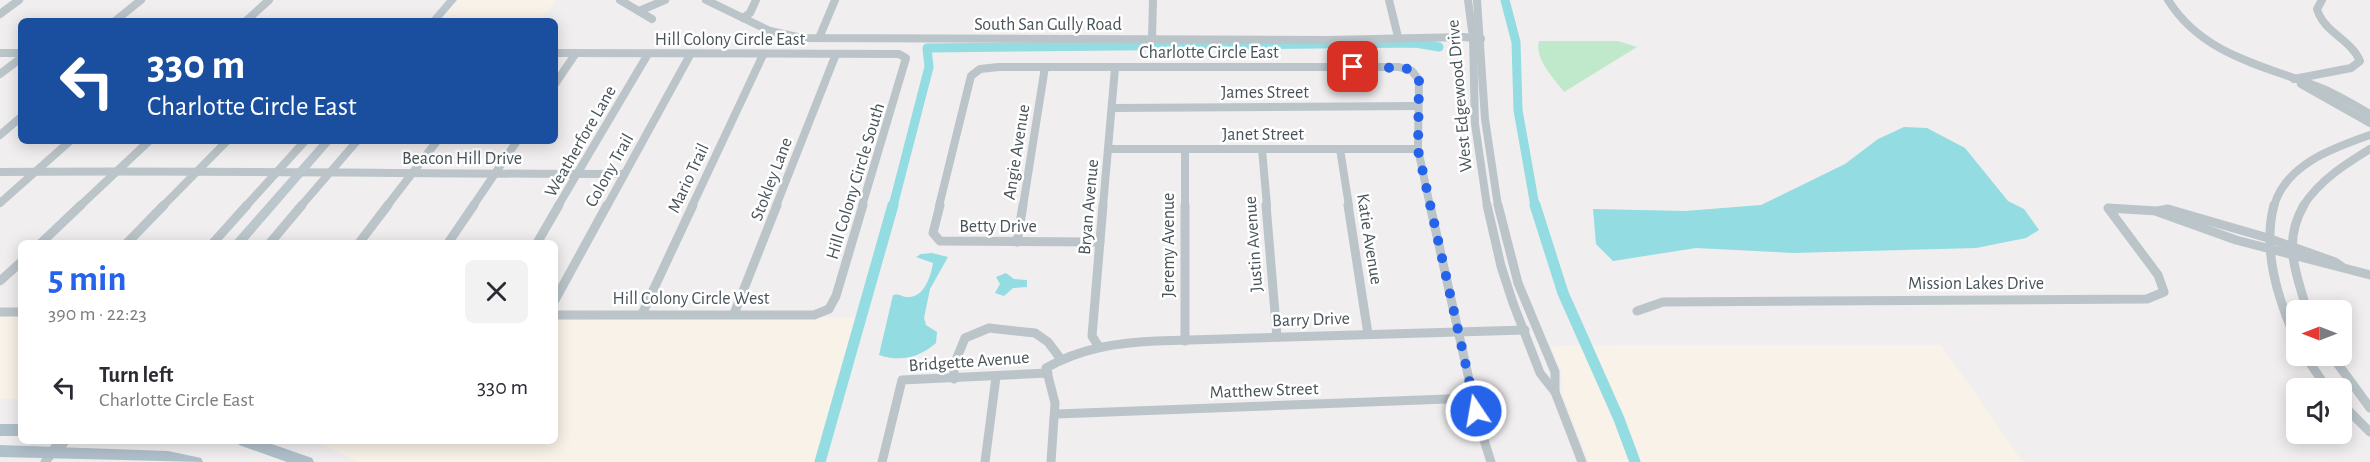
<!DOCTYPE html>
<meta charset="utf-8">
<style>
:root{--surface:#fff;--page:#f2f2f3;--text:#2b2b33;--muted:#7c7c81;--accent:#2563eb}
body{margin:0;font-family:"Alegreya Sans",sans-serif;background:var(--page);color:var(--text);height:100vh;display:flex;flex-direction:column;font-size:22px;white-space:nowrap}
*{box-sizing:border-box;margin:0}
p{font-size:20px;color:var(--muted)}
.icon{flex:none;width:33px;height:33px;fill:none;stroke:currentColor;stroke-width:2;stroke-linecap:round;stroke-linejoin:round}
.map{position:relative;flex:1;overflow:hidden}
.sheet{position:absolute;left:18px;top:240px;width:540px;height:204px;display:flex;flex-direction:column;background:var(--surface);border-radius:9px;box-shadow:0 3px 15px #0003}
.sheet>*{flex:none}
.top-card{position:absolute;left:18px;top:18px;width:540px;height:126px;border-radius:9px;box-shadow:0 3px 15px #0003;background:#1a4fa0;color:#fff;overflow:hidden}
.needle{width:39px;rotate:270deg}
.controls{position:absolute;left:2286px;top:300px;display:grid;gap:12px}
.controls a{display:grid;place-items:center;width:66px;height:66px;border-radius:9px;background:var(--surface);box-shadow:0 3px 15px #0003;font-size:30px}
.pin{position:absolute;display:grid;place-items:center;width:51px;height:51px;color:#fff;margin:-26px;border-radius:12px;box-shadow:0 3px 9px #0006}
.me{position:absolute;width:66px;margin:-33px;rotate:348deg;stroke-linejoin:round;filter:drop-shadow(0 0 4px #0008)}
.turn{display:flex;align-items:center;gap:21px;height:126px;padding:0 30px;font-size:27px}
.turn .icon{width:78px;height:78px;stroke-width:2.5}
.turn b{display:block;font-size:42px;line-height:51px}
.round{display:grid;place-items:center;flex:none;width:63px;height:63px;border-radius:9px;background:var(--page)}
.overview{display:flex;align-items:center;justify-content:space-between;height:102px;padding:0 30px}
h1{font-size:36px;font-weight:700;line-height:45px;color:var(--accent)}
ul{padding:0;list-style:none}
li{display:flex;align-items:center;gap:18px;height:90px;padding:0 30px}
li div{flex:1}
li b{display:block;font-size:22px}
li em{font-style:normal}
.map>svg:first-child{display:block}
.commercial{fill:#f9f2e8}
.green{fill:#c0e9cb}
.water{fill:#92dce2}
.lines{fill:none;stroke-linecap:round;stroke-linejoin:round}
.canal-far1{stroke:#92dce2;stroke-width:9}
.canal{stroke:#92dce2;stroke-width:11}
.street-far1{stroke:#bac4c9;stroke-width:8}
.street{stroke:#bac4c9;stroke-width:9}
.secondary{fill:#bbc6cd;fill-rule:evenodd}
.primary{fill:#b0c0ca;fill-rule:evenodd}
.route{stroke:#2563eb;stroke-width:10;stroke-dasharray:0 18}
.labels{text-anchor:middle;stroke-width:5;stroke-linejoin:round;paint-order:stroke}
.street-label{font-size:18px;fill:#485359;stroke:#fff}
</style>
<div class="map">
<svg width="2370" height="462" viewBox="0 0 2370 462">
<rect width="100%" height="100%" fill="#f0eeee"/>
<g class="commercial">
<polygon points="457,0 556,0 540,21 438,21"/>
<rect x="0" y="316" width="21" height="83"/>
<polygon points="862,317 823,462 359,462 315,441 555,441 555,320"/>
<polygon points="1613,345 1941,345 2023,462 1589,462 1563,396 1561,372 1551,346"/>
</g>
<path class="green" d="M1539 41H1618L1637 47 1564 92C1554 78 1534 59 1539 41Z"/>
<g class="water">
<polygon points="1904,127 1927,128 1965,148 2008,201 2024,209 2039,230 2026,238 1976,248 1793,253 1696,248 1613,261 1596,244 1593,209 1685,211 1761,205 1845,164 1878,139"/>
<path d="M932 253 948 257 930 289 924 318 926 325 937 332 936 343C919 358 900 362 879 355L893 295C900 293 901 297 908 297 924 298 931 276 933 263L916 257 921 254Z"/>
<polygon points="1006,273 1014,279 1027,280 1027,287 1013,288 1004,296 995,293 1000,284 996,277"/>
</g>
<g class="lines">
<g class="canal-far1">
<polyline points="1505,0 1516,42 1518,110 1535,206"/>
<polyline points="893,206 929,67 927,48 1416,43 1439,47"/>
</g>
<g class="canal">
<polyline points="1535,205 1563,293 1619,419 1635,462"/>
<polyline points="820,462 893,205"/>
</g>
<g class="street-far1">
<polyline points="620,0 652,19"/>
<polyline points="706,0 770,31 802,38 1328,40 1464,37 1481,39"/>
<polyline points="1389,0 1398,37"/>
<polyline points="1468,0 1473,38 1475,124 1487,206"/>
<polyline points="1477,0 1485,119 1498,206"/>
<path d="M2168 0C2203 56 2264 65 2321 88 2338 95 2354 105 2370 114"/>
<polyline points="639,11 665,0"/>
<polyline points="0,14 19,0"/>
<polyline points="743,18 750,13 756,0"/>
<polyline points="115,21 141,0"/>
<polyline points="246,21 269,0"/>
<polyline points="819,38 835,0"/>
<polyline points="1152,39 1153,0"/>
<polyline points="0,53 21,53"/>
<polyline points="555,53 899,54 906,58 862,206"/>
<polyline points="0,74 21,58"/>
<path d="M2294 79 2351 68 2360 61C2351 39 2324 33 2317 9L2322 0"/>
<polyline points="555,84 576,53"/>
<polyline points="2301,84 2370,123"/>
<polyline points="1112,108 1418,106"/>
<polyline points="0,135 21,117"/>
<polyline points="1108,149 1418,149"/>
<polyline points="1185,149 1185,206"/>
<polyline points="1262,149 1267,206"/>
<polyline points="1340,149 1349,206"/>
<path d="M0 172C208 170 416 174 624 174"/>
<polyline points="0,203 70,141"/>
<polyline points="80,206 149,141"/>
<polyline points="163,206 227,141"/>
<polyline points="246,206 305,141"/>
<polyline points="301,206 357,141"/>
<polyline points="387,206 437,141"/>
<polyline points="473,206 517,141"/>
<polyline points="558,206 648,54"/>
<polyline points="607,206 690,55"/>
<polyline points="692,206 763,55"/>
<polyline points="776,206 836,54"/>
<polyline points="939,206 971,76 980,69 999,67 1399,67 1412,71 1419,80 1418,149 1430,206"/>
<polyline points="1023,206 1045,67"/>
<polyline points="1103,206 1115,68"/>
<path d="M2274 206C2286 164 2333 148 2370 135"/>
<path d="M2303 206C2320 180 2344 165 2370 149"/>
</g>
<g class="street">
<polyline points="940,205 933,233 940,241 1100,242"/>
<polyline points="1185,205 1185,341"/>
<polyline points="1266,205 1277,337"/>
<polyline points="1348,205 1368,334"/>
<polyline points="1430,205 1479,424 1491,462"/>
<polyline points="1487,205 1501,266 1513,303 1540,373 1555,392 1582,462"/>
<polyline points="1498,205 1518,283 1555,372 1555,392"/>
<path d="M2274 205C2262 250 2278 299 2296 340"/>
<path d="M2304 205C2282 242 2296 273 2307 310"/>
<polyline points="2158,212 2236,240 2370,275"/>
<polyline points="1017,242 1023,205"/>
<polyline points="41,243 81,205"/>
<polyline points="127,243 164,205"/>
<polyline points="213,243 247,205"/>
<polyline points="270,243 302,205"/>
<polyline points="359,243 388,205"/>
<polyline points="448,243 474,205"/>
<polyline points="537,243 559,205"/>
<polyline points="0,281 21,262"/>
<polyline points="555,300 607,205"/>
<polyline points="1637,311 1663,302 2147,299 2164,292 2158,275 2108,208 2157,211 2168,209 2268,238 2335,262 2342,267"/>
<polyline points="0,312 21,312"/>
<polyline points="642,314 693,205"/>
<polyline points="734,314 777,205"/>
<polyline points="555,315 814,315 829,309 836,296 863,205"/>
<polyline points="1099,347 1092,336 1103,205"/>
<polyline points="2305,356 2327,388"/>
<polyline points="2332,356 2370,408"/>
<polyline points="954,379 954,365 965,338 989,328 1035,333 1048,342 1060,358"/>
<polyline points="2342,404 2370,432"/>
<polyline points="1057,414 1473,398"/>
<polyline points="45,462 53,452"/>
<polyline points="882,462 902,380 1048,373"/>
<polyline points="985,462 996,377"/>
<path d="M1051 462 1055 403 1046 368C1081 348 1116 343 1156 341L1525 330"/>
</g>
<g class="secondary">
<polygon points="447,0 457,0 439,21 429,21"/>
<polygon points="322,141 333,141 245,243 232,243"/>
<path d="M54 441H70C65 450 58 459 48 456L46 452Z"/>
</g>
<g class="primary">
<rect x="0" y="424" width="21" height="12"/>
<polygon points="237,441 263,441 312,458 314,462 287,462 239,445"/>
<polygon points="0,445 168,451 201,458 203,462 0,457"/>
</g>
</g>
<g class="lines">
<polyline class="route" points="1353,67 1405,68 1412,71 1419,80 1418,150 1476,411"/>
</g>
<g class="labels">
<g class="street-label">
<text x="1048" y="30">South San Gully Road</text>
<text x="730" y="45">Hill Colony Circle East</text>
<text x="1209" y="58">Charlotte Circle East</text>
<text x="1265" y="98">James Street</text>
<text transform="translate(1459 96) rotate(-95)" y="6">West Edgewood Drive</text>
<text x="1263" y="140">Janet Street</text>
<text transform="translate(580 141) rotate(-60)" y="6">Weatherfore Lane</text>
<text transform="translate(1016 152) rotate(-81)" y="6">Angie Avenue</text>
<text x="462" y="164">Beacon Hill Drive</text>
<text transform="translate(609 170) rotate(-61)" y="6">Colony Trail</text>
<text transform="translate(688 178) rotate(-65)" y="6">Mario Trail</text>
<text transform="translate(771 179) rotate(-69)" y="6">Stokley Lane</text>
<text transform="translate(855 181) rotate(-73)" y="6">Hill Colony Circle South</text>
<text transform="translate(1088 207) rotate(-85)" y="6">Bryan Avenue</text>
<text x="998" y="232">Betty Drive</text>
<text transform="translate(1370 239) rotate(81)" y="6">Katie Avenue</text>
<text transform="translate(1253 244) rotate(-94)" y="6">Justin Avenue</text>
<text transform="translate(1168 245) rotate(-90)" y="6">Jeremy Avenue</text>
<text x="1976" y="289">Mission Lakes Drive</text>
<text x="691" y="304">Hill Colony Circle West</text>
<text transform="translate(1311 319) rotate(-2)" y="6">Barry Drive</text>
<text transform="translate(969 361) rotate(-4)" y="6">Bridgette Avenue</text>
<text transform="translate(1264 390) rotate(-2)" y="6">Matthew Street</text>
</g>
</g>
</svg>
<div class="controls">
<a><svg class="needle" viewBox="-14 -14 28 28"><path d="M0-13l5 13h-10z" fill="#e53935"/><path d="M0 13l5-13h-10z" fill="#7c7c81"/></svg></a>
<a><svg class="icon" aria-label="sound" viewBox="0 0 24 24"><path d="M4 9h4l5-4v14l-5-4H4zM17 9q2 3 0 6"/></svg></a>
</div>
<div class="pin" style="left:1353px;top:67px;background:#d93025"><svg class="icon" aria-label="arrive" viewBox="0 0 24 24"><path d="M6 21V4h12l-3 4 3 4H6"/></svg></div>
<svg class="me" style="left:1476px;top:411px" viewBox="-20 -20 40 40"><circle r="17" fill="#2563eb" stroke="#fff" stroke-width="3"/><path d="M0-11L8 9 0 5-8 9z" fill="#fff"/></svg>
<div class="top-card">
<div class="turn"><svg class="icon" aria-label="left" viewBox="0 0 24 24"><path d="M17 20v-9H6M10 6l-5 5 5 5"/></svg><div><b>330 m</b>Charlotte Circle East</div></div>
</div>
<section class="sheet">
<div class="overview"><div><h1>5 min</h1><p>390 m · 22:23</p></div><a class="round"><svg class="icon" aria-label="close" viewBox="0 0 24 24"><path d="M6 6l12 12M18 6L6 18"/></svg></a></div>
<ul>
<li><svg class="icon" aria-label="left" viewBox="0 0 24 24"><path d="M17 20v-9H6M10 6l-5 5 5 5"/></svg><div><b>Turn left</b><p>Charlotte Circle East</p></div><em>330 m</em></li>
</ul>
</section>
</div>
